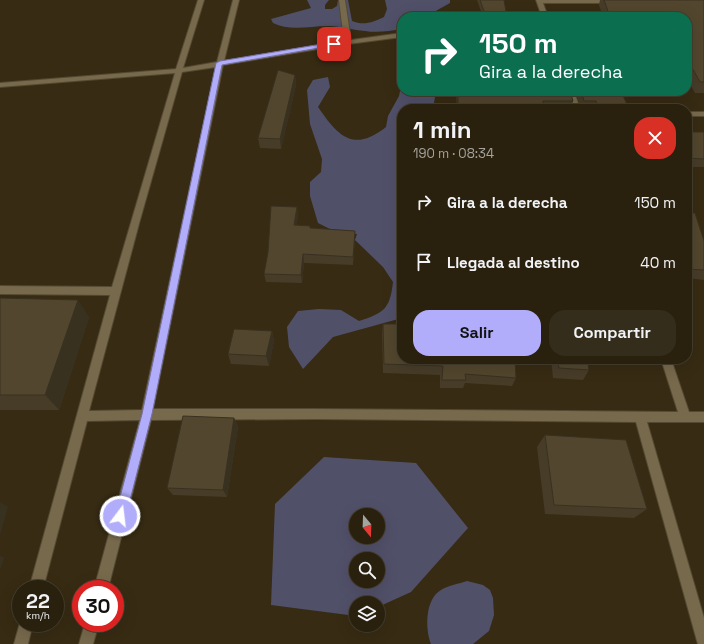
<!DOCTYPE html>
<html lang="es">
<meta charset="utf-8">
<style>
:root{--surface:#29200e;--page:#352d1c;--text:#f1f3f6;--muted:#a5a39e;--line:#453e2e;--accent:#b1adfa}
body{margin:0;font-family:"Space Grotesk",sans-serif;background:var(--page);color:var(--text);height:100vh;display:flex;flex-direction:column;font-size:15px;white-space:nowrap}
*{box-sizing:border-box;margin:0}
p{font-size:13px;color:var(--muted)}
.icon{flex:none;width:22px;height:22px;fill:none;stroke:currentColor;stroke-width:2;stroke-linecap:round;stroke-linejoin:round}
.map{position:relative;flex:1;overflow:hidden}
.drawer{position:absolute;left:397px;top:104px;width:295px;height:260px;display:flex;flex-direction:column;background:var(--surface);border-radius:16px;box-shadow:0 4px 16px #0002,0 0 0 1px var(--line)}
.drawer>*{flex:none}
.top-card{position:absolute;left:397px;top:12px;width:295px;height:84px;border-radius:16px;box-shadow:0 4px 16px #0002,0 0 0 1px var(--line);background:#0b6e4f;color:#fff;overflow:hidden}
.needle{width:26px;rotate:161deg}
.tools{position:absolute;left:349px;top:508px;display:grid;gap:8px}
.tools a{display:grid;place-items:center;width:36px;height:36px;border-radius:50%;background:var(--surface);box-shadow:0 4px 16px #0002,0 0 0 1px var(--line);font-size:20px}
.speed{position:absolute;left:12px;top:580px;display:flex;gap:8px;font-size:20px;font-weight:700;text-align:center}
.speed>*{display:grid;place-content:center;width:52px;height:52px;border-radius:50%;background:var(--surface);box-shadow:0 4px 16px #0002,0 0 0 1px var(--line);line-height:1}
.speed small{font-size:10px;font-weight:400}
.speed .limit{border:6px solid #d22;background:#fff;color:#111}
.pin{position:absolute;display:grid;place-items:center;width:34px;height:34px;color:#fff;margin:-17px;border-radius:8px;box-shadow:0 2px 6px #0006}
.me{position:absolute;width:44px;margin:-22px;rotate:15deg;stroke-linejoin:round;filter:drop-shadow(0 0 3px #0008)}
.turn{display:flex;align-items:center;gap:14px;height:84px;padding:0 16px;font-size:18px}
.turn .icon{width:52px;height:52px;stroke-width:2.5}
.turn b{display:block;font-size:28px;line-height:34px}
.round{display:grid;place-items:center;flex:none;width:42px;height:42px;border-radius:16px;background:var(--page)}
.summary{display:flex;align-items:center;justify-content:space-between;height:68px;padding:0 16px}
h1{font-size:24px;font-weight:700;line-height:30px}
.action{display:flex;gap:8px;margin-top:auto;padding:8px 16px}
.action a{flex:1;height:46px;border-radius:16px;background:var(--accent);color:#111;font-size:16px;font-weight:700;line-height:46px;text-align:center}
.action a+a{background:var(--page);color:var(--text)}
ul{padding:0;list-style:none}
li{display:flex;align-items:center;gap:12px;height:60px;padding:0 16px}
li div{flex:1}
li b{display:block;font-size:15px}
li em{font-style:normal}
.map>svg:first-child{display:block}
.green{fill:#515069;fill-rule:evenodd}
.lines{fill:none;stroke-linecap:round;stroke-linejoin:round}
.minor-casing{stroke:#544932;stroke-width:2}
.minor{fill:#77694c;fill-rule:evenodd}
.wall{fill:#473c28}
.shaded-wall{fill:#393120}
.building{fill:#52462e;stroke:#393120}
.route{fill:#b1adfa;stroke:#7370a2}
</style>
<div class="map">
<svg width="704" height="644" viewBox="0 0 704 644">
<rect width="100%" height="100%" fill="#372b13"/>
<g class="green">
<path d="M307 0H329L325 5V9H332L337 6 338 0H348L352 21C364 26 373 22 384 17L387 9 385 0H450V3L425 17H402V29C390 31 377 33 365 31 353 30 343 27 331 26 312 25 291 32 273 23L271 19 311 8Z"/>
<path d="M328 77 330 87 318 107C338 136 353 153 386 127L388 116 399 96 402 81V91H436L433 109H402V318L333 337 303 369 289 347 287 327 298 311 319 309 341 310 359 321C384 313 390 309 393 282L383 267 355 240 357 234 336 232 318 223 310 196V182L321 172 322 159 310 124 307 90 313 80Z"/>
<path d="M324 457 416 463 468 528 411 592 378 607V603H356V616L271 605 275 504ZM356 515H378V537H356ZM356 559H378V581H356Z"/>
<path d="M467 581 483 585 490 590 493 598 494 615 489 631 473 644H431C425 629 425 599 441 590 449 585 459 584 467 581Z"/>
</g>
<g class="lines">
<defs>
<g id="minor">
<path d="M198 0H204L183 68 217 62 233 0H239L224 61 344 41 339 0H345L351 40 402 33V37L348 44 223 65 153 409H316L678 412 661 359H671L689 412H704V422H647L704 618V644H698L697 641 636 422 316 419 151 420 108 589H94L140 420 87 421 43 589H29L110 295 0 294V286L112 287 175 73 0 87V83L176 69ZM216 67 142 410 89 411 140 220 182 72Z"/>
<polygon points="536,0 615,0 616,1 613,3 543,3 548,17 542,17"/>
<polygon points="566,91 574,91 580,109 572,109"/>
<rect x="687" y="112" width="17" height="4"/>
<polygon points="21,619 21,623 33,623 28,644 14,644"/>
<polygon points="85,623 99,623 93,644 79,644"/>
</g>
</defs>
<use href="#minor" class="minor-casing"/>
<use href="#minor" class="minor"/>
</g>
<g class="wall">
<polygon points="477,0 504,0 507,17 483,17"/>
<polygon points="600,0 704,0 704,93 695,93 687,79 687,17 603,17 599,5"/>
<polygon points="295,75 296,85 281,149 260,148 258,138"/>
<polygon points="445,91 570,91 573,101 571,109 457,109 456,94 445,94"/>
<polygon points="575,91 621,91 629,109 581,109"/>
<polygon points="687,127 689,132 704,132 704,167 687,167"/>
<polygon points="297,207 298,216 296,225 310,226 310,228 355,231 355,240 353,265 304,263 302,283 266,282 264,274"/>
<polygon points="687,213 704,241 704,280 687,278"/>
<polygon points="0,298 89,317 59,410 0,410"/>
<polygon points="383,324 516,378 512,386 465,383 463,388 440,388 440,375 383,373 382,333"/>
<polygon points="272,331 274,341 269,366 231,364 228,354"/>
<polygon points="551,359 587,359 589,370 583,380 553,378"/>
<polygon points="234,418 238,427 227,497 173,495 167,488"/>
<polygon points="545,435 647,509 634,518 545,514 537,447"/>
</g>
<g class="shaded-wall">
<polygon points="295,75 296,85 281,149 280,139"/>
<polygon points="297,207 298,216 295,234 294,225"/>
<polygon points="355,231 355,240 353,265 353,257"/>
<polygon points="303,254 304,263 302,283 301,275"/>
<polygon points="78,300 89,317 59,410 45,395"/>
<polygon points="272,331 274,341 269,366 266,356"/>
<polygon points="234,418 238,427 227,497 223,490"/>
<polygon points="0,502 8,507 0,535"/>
<polygon points="0,556 4,558 0,570"/>
</g>
<g class="building">
<polygon points="480,0 504,0 507,17 486,17"/>
<polygon points="604,0 704,0 704,82 700,82 690,64 687,64 687,17 610,17"/>
<polygon points="278,70 295,75 280,139 258,138"/>
<polygon points="458,91 570,91 573,101 543,101 544,109 458,109"/>
<polygon points="581,91 621,91 629,109 599,109 596,101 584,101"/>
<polygon points="687,127 689,132 704,132 704,159 687,158"/>
<polygon points="271,206 297,207 294,225 310,226 310,228 355,231 353,257 303,254 301,275 264,274 268,252"/>
<polygon points="687,213 695,213 704,241 704,270 687,269"/>
<polygon points="0,298 78,300 45,395 0,395"/>
<polygon points="383,324 402,324 402,359 515,359 516,378 465,374 466,380 442,380 443,366 384,364"/>
<polygon points="234,329 272,331 266,356 228,354"/>
<polygon points="557,359 587,359 589,370 559,368"/>
<polygon points="183,416 234,418 223,490 167,488"/>
<polygon points="545,435 626,440 647,509 554,505"/>
</g>
<polygon class="route" points="334,42 336,43 336,45 222,65 152,414 126,516 124,520 120,522 116,520 115,516 142,414 216,63 220,61"/>
</svg>
<div class="tools">
<a><svg class="needle" viewBox="-14 -14 28 28"><path d="M0-13l5 13h-10z" fill="#e53935"/><path d="M0 13l5-13h-10z" fill="#a5a39e"/></svg></a>
<a><svg class="icon" aria-label="search" viewBox="0 0 24 24"><circle cx="10" cy="10" r="6"/><path d="M15 15l6 6"/></svg></a>
<a><svg class="icon" aria-label="layers" viewBox="0 0 24 24"><path d="M12 4l9 5-9 5-9-5zM3 14l9 5 9-5"/></svg></a>
</div>
<div class="speed"><div>22<small>km/h</small></div><div class="limit">30</div></div>
<div class="pin" style="left:334px;top:44px;background:#d93025"><svg class="icon" aria-label="arrive" viewBox="0 0 24 24"><path d="M6 21V4h12l-3 4 3 4H6"/></svg></div>
<svg class="me" style="left:120px;top:516px" viewBox="-20 -20 40 40"><circle r="17" fill="#b1adfa" stroke="#fff" stroke-width="3"/><path d="M0-11L8 9 0 5-8 9z" fill="#fff"/></svg>
<div class="top-card">
<div class="turn"><svg class="icon" aria-label="right" viewBox="0 0 24 24"><path d="M7 20v-9h11M14 6l5 5-5 5"/></svg><div><b>150 m</b>Gira a la derecha</div></div>
</div>
<section class="drawer">
<div class="summary"><div><h1>1 min</h1><p>190 m · 08:34</p></div><a class="round" style="background:#d93025;color:#fff"><svg class="icon" aria-label="close" viewBox="0 0 24 24"><path d="M6 6l12 12M18 6L6 18"/></svg></a></div>
<ul>
<li><svg class="icon" aria-label="right" viewBox="0 0 24 24"><path d="M7 20v-9h11M14 6l5 5-5 5"/></svg><div><b>Gira a la derecha</b></div><em>150 m</em></li>
<li><svg class="icon" aria-label="arrive" viewBox="0 0 24 24"><path d="M6 21V4h12l-3 4 3 4H6"/></svg><div><b>Llegada al destino</b></div><em>40 m</em></li>
</ul>
<div class="action"><a>Salir</a><a>Compartir</a></div>
</section>
</div>
